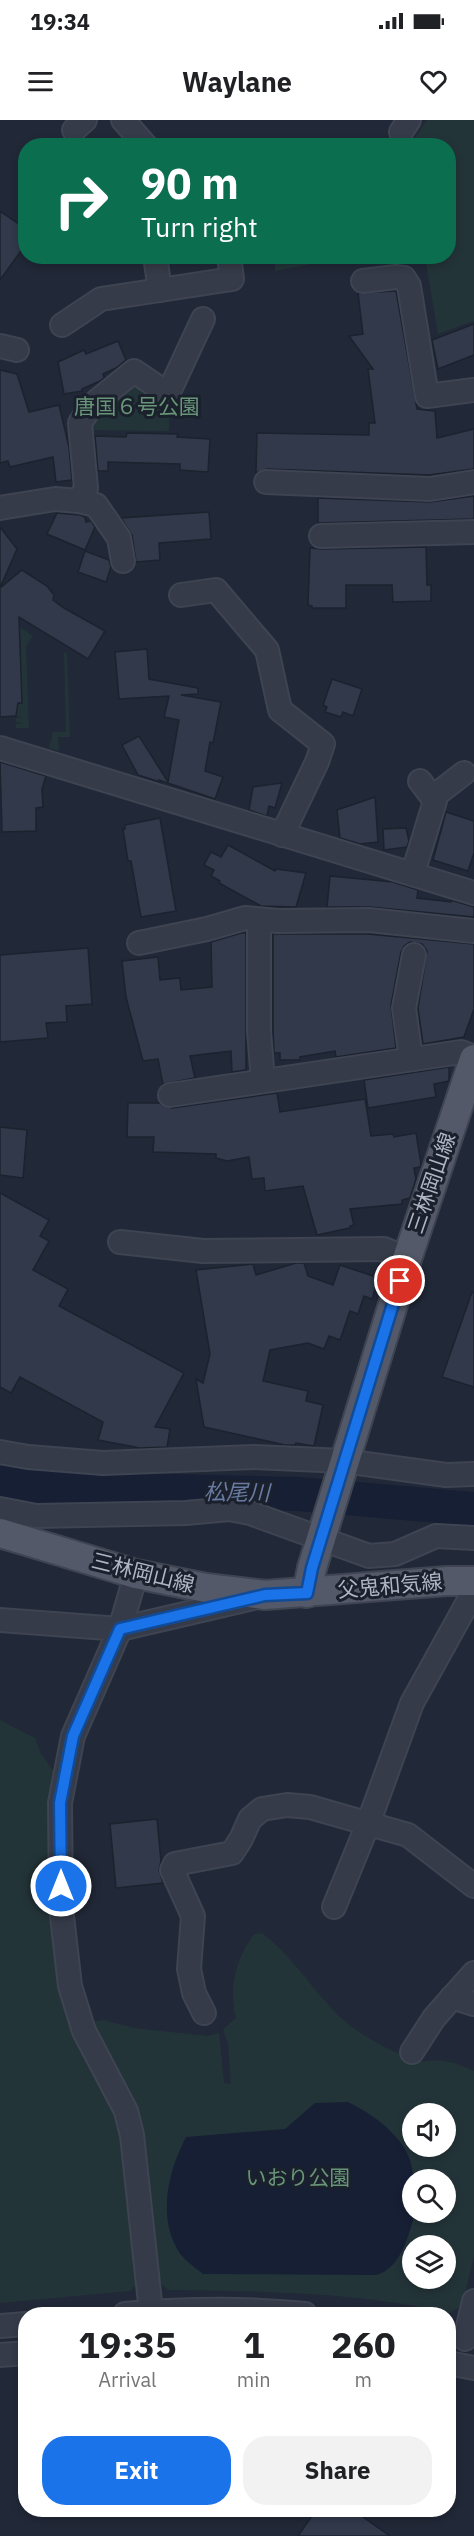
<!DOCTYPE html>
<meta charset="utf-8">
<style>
:root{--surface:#fff;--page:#f2f2f2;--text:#202124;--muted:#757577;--accent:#1a73e8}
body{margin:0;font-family:"IBM Plex Sans","Noto Sans JP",sans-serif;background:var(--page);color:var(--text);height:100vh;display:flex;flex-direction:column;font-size:22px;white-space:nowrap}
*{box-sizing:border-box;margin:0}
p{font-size:20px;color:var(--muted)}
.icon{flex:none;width:33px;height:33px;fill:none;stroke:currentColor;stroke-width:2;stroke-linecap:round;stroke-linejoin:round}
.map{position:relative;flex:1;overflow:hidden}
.details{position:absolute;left:18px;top:2187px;width:438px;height:210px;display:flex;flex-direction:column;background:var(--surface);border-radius:24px;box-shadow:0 3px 9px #0003}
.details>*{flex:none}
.banner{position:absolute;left:18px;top:18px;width:438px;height:126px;border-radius:24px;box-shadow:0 3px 9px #0003;background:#0b6e4f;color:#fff;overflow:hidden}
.controls{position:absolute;left:402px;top:1983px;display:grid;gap:12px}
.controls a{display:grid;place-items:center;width:54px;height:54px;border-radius:50%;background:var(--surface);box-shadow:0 3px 9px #0003;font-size:30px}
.pin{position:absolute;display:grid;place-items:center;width:51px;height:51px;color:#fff;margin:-26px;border:3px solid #fff;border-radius:50%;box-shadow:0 2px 6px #0007}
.me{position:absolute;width:66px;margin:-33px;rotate:0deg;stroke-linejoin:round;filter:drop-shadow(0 0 4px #0008)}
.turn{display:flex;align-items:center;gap:21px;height:126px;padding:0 24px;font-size:27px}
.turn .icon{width:78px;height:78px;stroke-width:2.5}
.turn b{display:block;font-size:42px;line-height:51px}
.eta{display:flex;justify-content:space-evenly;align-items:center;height:102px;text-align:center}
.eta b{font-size:36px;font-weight:700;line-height:42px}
.action{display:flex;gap:12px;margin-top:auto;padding:12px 24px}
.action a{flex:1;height:69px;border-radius:24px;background:var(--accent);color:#fff;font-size:24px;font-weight:700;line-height:69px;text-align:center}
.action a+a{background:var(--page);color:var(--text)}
.status{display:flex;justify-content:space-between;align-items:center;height:42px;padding:0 30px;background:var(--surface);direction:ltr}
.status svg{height:16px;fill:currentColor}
header{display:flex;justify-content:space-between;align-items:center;height:78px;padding:0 24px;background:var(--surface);font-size:27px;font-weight:700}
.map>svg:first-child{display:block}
.green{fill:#233438;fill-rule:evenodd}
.water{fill:#161f34}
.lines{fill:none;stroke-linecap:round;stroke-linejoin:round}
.river{stroke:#161f34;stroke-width:34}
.building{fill:#31394b;stroke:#1c222e;stroke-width:1.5}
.minor-casing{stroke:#3e4451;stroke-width:26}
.major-casing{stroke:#3e4451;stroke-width:32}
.minor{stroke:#353b48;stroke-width:22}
.major{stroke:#535968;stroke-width:28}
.route-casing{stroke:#114b97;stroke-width:15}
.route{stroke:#1a73e8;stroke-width:10}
.labels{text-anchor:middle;stroke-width:6;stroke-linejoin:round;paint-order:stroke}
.park-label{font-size:21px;fill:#689477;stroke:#1a202c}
.street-label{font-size:21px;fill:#afb5c4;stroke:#1a202c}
.water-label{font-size:22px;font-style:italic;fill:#697ba2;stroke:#1a202c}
</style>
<div class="status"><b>19:34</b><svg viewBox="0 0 49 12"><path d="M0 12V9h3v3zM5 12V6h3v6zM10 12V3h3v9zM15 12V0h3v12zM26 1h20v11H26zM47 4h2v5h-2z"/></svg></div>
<header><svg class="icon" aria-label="menu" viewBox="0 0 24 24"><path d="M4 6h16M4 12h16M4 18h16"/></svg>Waylane<svg class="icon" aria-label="heart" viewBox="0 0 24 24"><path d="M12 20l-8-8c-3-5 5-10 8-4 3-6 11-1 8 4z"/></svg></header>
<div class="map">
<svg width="474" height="2416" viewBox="0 0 474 2416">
<rect width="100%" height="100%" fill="#212837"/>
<g class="green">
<polygon points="427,0 474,0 474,201 438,214 425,137 448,136 448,26 410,25"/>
<polygon points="275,136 348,136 348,137 275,151"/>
<polygon points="134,259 170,281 169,311 89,310 94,292"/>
<polygon points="0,494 33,516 26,526 29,608 16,608 16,604 22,603 16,602 16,598 23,598 16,596 16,583 22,582 20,511"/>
<polygon points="64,532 67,534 70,617 58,617 59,631 49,628 53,612 66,612"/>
<polygon points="0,1600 35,1618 40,1632 54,1652 50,1682 52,1804 121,2004 141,2159 130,2171 0,2183"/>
<path d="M262 1813C300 1841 321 1888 362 1914 379 1924 401 1937 421 1941 428 1942 436 1939 443 1941 454 1942 464 1947 474 1951V2136L462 2185 450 2193C357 2172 263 2171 168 2170L158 2161 148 2066 90 1902 104 1900 134 1908 208 1916 219 1913 224 1963 231 1964 228 1924 223 1909 236 1898C228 1868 236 1839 254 1814ZM412 1994H446V2026H412ZM412 2060H446V2092H412ZM412 2126H446V2158H412Z"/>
</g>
<path class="water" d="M348 1982C376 1996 412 2021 413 2056 414 2065 412 2081 412 2092L415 2093C409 2114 401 2149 376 2155L203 2154C193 2146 181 2138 176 2127 158 2092 169 2050 186 2017L285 2009 315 1983Z"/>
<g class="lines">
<polyline class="river" points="0,1361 46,1368 299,1374 474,1389"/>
</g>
<g class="building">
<polygon points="0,91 26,109 26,124 0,160"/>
<polygon points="396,171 417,289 435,291 437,318 474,309 474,349 429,355 267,349 256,353 257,313 369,315 369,303 375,303 368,249 373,249 349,216 363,214 358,173"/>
<polygon points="474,204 474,235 438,249 432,220"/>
<polygon points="118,221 126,240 116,248 103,254 104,258 100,261 82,269 82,271 64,274 58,242 84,230 86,234"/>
<polygon points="0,250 17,254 29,292 59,285 69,327 72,360 56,362 53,337 10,347 8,341 0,343"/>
<polygon points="127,313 178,314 177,317 210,319 208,352 180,350 180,344 108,342 108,351 98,351 95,316 126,317"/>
<polygon points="474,376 474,399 318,403 318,378 430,382"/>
<polygon points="209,392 211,419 159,423 160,440 136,442 132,415 121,398"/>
<polygon points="57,393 80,395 85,397 86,402 91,401 95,407 85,430 47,414"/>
<polygon points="0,407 17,429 0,468"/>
<polygon points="426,427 427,465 431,465 431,481 393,482 392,465 346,465 346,488 312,488 312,486 308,485 310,428 321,429"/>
<polygon points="85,431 109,440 111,447 106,462 78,452"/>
<polygon points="22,450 47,466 54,475 53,480 64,488 105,511 88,539 19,497 22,583 18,583 16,596 0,597 0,468"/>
<polygon points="147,529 149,559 198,568 198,574 181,575 221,582 213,623 210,622 205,651 223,657 215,679 159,660 160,662 138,655 122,625 139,616 168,662 179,600 164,597 169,576 119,579 115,532"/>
<polygon points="332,559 362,569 353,596 343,592 341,597 325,592 327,587 323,585"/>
<polygon points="0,642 46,656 42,669 43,687 36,688 36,711 2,712"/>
<polygon points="282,663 275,688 269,686 267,696 249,690 253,667"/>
<polygon points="375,677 378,722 360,724 340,718 337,690"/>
<polygon points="446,692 474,701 474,733 468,751 433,740"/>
<polygon points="160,698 176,791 141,797 131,741 128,741 123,709 125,709 125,705"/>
<polygon points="406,708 409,721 407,727 384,730 383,709"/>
<polygon points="228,725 275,751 276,749 306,753 296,787 261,786 219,763 220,761 211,756 214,750 204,745 211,732 221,737"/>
<polygon points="330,756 393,762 418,770 417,778 451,782 451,780 474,787 474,797 370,787 327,787"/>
<polygon points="241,813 246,813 246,950 232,952 231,931 190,936 195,958 163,964 158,939 143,941 126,877 122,841 158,837 160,860 180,858 181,870 212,867 211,822"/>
<polygon points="273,814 368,814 474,824 474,889 464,917 423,924 418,888 427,831 422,824 410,822 404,826 401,832 391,885 396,928 336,937 335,931 300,937 300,940 280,940 280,933 274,933 273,910"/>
<polygon points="88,828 92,884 66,886 67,902 46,903 48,918 0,922 0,835"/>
<polygon points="449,947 449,961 434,964 436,977 368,988 364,960"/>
<polygon points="277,973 280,992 365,979 371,1016 393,1014 394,1017 416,1013 421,1044 420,1047 414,1048 416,1059 410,1078 402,1080 402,1084 350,1089 354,1105 350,1106 350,1108 317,1115 303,1066 265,1071 264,1058 252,1059 249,1037 227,1041 216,1038 216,1034 153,1032 154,1017 127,1017 128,983 159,983 172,988"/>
<polygon points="0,1007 27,1010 23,1058 0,1055"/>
<polygon points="0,1073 49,1100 40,1116 49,1121 33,1150 68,1169 59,1186 184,1253 155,1307 170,1309 167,1327 140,1328 98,1320 103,1302 20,1257 11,1273 0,1267"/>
<polygon points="296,1143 304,1143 308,1156 333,1165 340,1145 379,1158 372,1179 364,1176 358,1194 350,1191 340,1220 329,1216 324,1229 308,1223 270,1230 263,1261 308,1271 306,1281 323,1285 314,1326 296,1323 295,1325 285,1325 204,1307 196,1259 203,1263 210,1234 196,1150 253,1144 256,1155"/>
<polygon points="472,1172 474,1173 474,1267 442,1257"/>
<polygon points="157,1699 161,1741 159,1750 163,1763 116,1768 110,1704"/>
<polygon points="316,2390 353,2390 390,2416 298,2416"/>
</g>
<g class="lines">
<defs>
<g id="minor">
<polyline points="123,0 146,26"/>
<polyline points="74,10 85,0"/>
<polyline points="401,12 409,0"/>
<polyline points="155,136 160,170"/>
<polyline points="363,161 396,157 404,158 409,166 427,276 474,270"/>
<polyline points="62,205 101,179 232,159 229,136"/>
<polyline points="0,226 17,230"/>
<polyline points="266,362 430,369 474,362"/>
<polyline points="0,388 55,379 79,381"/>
<polyline points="321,416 474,412"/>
<polyline points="123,441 119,418 96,385 79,381 86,368 80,303 92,285 134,251 168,274 203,199"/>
<polyline points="181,475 216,470 267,530 280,590 323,624 317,642 282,715"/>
<polyline points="0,628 474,773"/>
<polyline points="433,677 464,653"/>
<polyline points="413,753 435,681 420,661"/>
<polyline points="259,800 259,911 263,961"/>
<polyline points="139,823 207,809 245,798 278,801 369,800 474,811"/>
<polyline points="411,939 404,888 414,835"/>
<polyline points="170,975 461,932 474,937"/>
<polyline points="120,1122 203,1131 384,1129 407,1139"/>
<polyline points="0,1332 28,1337 103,1343 254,1337 344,1341 446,1355 474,1354"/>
<polyline points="0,1389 36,1396 186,1393 229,1389 250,1393 369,1436 395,1434 436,1416 474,1418"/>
<polyline points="136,1454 120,1509 73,1616 60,1683 61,1787 70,1866 84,1911 126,1991 132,2015 151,2192"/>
<polyline points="0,1500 120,1509 253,1478"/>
<polyline points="334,1787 368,1704 412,1583 474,1471"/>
<polyline points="452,1877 474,1884"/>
<polyline points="204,1893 194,1873 189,1849 193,1796 172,1750 175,1744 232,1733 241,1719 250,1699 262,1689 287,1685 310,1687 408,1715 474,1766"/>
<polyline points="412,1932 434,1898 474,1853"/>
<path d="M125 2194C184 2189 246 2188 305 2194"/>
<polyline points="0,2206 26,2204"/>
<polyline points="465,2219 474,2181"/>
<polyline points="0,2235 26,2233"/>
<polyline points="448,2243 474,2248"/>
</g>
<g id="major">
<polyline points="0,1413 136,1454 206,1468 265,1475 447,1461 474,1461"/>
<polyline points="307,1473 312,1448 407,1139 474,939"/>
</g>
</defs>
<use href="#minor" class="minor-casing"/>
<use href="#major" class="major-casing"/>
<use href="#minor" class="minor"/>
<use href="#major" class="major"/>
</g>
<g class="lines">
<defs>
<polyline id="route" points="61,1766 60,1683 73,1616 120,1509 265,1475 307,1473 312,1448 400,1161"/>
</defs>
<use href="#route" class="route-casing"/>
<use href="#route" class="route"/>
</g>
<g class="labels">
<g class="park-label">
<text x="137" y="294">唐国６号公園</text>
<text x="298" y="2065">いおり公園</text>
</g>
<g class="street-label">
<text transform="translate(432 1063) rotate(-71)" y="7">三林岡山線</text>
<text transform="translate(143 1453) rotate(14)" y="7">三林岡山線</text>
<text transform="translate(390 1466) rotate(-5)" y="7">父鬼和気線</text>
</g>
<g class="water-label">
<text transform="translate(237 1372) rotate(1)" y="8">松尾川</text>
</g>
</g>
</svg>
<div class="controls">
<a><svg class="icon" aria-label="sound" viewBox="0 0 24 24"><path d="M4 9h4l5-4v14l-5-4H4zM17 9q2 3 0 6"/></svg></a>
<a><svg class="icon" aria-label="search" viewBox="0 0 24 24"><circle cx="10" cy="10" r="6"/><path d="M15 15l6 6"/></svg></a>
<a><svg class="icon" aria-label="layers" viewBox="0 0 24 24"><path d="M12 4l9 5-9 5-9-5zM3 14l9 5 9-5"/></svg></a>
</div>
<div class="pin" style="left:400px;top:1161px;background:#d93025"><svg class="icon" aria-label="arrive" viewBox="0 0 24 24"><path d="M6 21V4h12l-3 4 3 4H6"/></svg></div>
<svg class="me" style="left:61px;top:1766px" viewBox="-20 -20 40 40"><circle r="17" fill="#1a73e8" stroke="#fff" stroke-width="3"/><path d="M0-11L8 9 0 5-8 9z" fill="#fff"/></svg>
<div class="banner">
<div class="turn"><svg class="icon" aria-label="right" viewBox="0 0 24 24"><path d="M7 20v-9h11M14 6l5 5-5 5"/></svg><div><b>90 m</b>Turn right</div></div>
</div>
<section class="details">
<div class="eta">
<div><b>19:35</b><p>Arrival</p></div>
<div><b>1</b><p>min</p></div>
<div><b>260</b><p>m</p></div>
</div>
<div class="action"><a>Exit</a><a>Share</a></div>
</section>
</div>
